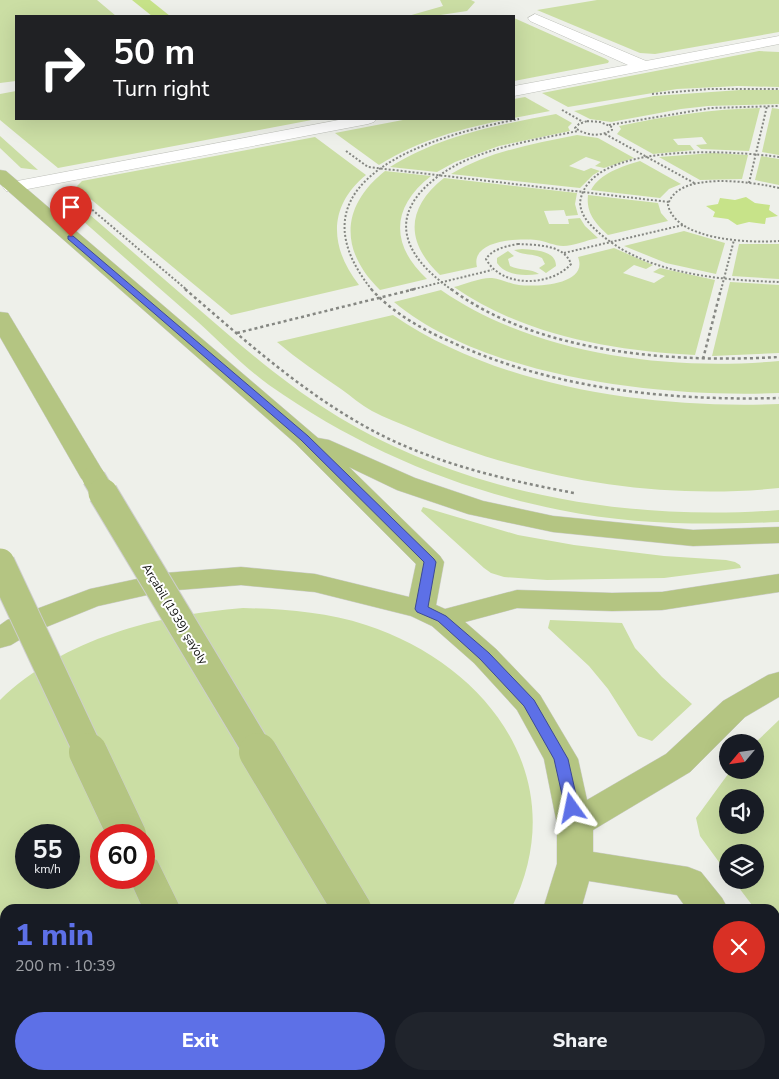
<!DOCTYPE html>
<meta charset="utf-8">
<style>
:root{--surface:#171b24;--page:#20242c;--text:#f1f3f6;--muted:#9ea1a6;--accent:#5d70e7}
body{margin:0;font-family:"Nunito Sans",sans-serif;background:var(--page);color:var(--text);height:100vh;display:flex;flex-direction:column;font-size:19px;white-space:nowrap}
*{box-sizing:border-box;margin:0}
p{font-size:16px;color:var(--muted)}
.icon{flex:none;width:28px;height:28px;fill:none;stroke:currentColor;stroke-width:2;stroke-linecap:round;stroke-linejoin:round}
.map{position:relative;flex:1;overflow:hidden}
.panel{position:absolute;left:0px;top:904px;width:780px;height:176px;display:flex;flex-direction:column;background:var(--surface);border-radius:15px 15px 0 0;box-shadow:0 5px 20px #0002}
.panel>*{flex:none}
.banner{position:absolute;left:15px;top:15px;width:500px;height:105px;border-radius:0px;box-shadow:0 5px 20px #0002;background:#202124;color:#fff;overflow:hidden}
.needle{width:32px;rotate:241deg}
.controls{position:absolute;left:719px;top:734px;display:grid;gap:10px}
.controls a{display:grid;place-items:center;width:45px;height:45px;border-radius:50%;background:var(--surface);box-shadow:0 5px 20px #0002;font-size:25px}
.speed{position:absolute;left:15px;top:824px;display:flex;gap:10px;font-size:25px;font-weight:700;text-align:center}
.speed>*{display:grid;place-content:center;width:65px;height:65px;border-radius:50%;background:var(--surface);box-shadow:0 5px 20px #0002;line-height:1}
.speed small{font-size:12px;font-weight:400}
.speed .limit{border:8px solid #d22;background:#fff;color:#111}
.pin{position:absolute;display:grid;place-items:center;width:42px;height:42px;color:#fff;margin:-51px -21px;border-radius:50% 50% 50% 0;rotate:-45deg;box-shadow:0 0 5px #0007}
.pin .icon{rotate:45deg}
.me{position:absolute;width:55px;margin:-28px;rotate:348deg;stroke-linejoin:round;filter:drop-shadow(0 0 4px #0008)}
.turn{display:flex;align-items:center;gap:18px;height:105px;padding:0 15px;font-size:22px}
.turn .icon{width:65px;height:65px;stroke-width:2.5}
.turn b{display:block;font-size:35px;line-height:42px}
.round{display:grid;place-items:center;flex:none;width:52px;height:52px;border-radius:26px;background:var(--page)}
.overview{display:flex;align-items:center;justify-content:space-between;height:85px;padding:0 15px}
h1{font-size:30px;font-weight:800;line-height:38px;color:var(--accent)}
.action{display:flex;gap:10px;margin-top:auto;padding:10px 15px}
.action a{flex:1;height:58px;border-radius:30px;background:var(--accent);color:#fff;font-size:20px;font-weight:800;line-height:58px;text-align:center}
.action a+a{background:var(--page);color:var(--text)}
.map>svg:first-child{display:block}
.green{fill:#cbdea4;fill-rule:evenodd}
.water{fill:#c7e389}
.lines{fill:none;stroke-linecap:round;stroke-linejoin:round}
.minor-casing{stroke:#bfc1bb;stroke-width:1}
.major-casing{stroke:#cecece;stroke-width:1}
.path-far1{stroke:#858782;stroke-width:2;stroke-dasharray:2 2;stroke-linecap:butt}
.path{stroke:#858782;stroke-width:2.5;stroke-dasharray:3 3;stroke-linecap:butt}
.minor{fill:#fff;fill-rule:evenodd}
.major{fill:#b4c582;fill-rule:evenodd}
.major-bridge-far2-casing{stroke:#cecece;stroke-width:25;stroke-linecap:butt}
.major-bridge-far1-casing{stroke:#cecece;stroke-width:31;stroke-linecap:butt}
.major-bridge-casing{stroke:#cecece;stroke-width:39;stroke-linecap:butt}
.major-bridge-far2{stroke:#b4c582;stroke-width:23}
.major-bridge-far1{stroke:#b4c582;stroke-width:29}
.major-bridge{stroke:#b4c582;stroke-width:38}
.route{fill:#5d70e7;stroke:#3c4996}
.labels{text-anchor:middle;stroke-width:4;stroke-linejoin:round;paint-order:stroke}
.street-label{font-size:12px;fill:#0b0c0a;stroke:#fff}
</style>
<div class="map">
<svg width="779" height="1079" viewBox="0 0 779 1079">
<rect width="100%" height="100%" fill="#eef0ea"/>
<g class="green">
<polygon points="0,0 97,0 116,16 16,16 16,81 0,83"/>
<polygon points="440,0 471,0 475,2 467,11 434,16 408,16 443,6"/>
<polygon points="597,0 779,0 779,32 655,54 640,53 537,10"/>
<polygon points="514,18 606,59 609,61 608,63 514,81"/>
<polygon points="759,51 779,52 779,87 738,86 677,89 568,107 542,93"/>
<polygon points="740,90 779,90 779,104 708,106 681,109 611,122 590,119 574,111 654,96"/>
<polygon points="16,91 16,119 317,119 58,168 0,120 0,94"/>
<polygon points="525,97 550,111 514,118 514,99"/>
<path d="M760 108 749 151 701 149 696 145 707 144 702 137 673 139 678 145H690L694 150 653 154 617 134 621 129 619 126C666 116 712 109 760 108Z"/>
<polygon points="772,108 779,109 779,155 762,152"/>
<path d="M556 114 572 123 568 127 570 131 499 146 455 162 437 172 390 167C441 135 498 125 556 114Z"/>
<path d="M408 119H509C463 128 419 140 379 165L335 133Z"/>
<path d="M577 135 598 138 634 158 604 168 595 166 601 162 586 157 569 166 584 171 591 168 600 171 593 175 580 188 451 174C490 151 533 144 577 135Z"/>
<polygon points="0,136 38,170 21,168 0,148"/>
<path d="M315 137 366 175C327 207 330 248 359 285L231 315 76 187 82 181Z"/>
<polygon points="713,153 748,155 742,179 700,180 659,157"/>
<polygon points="761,156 779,159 779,185 755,180"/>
<path d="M640 161 681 184 669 189 660 198 591 190C600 173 623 166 640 161Z"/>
<path d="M385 171 431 176C391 207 390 245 427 279L380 290C339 250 341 206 385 171Z"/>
<path d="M444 178 577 193 575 204 578 215 566 216 564 210 544 211 549 224H569L568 219 580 218 585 226 598 238C587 240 574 246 563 246 555 246 545 241 536 240 519 238 470 240 477 267L440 275C405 242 406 208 444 178Z"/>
<path d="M60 189C105 228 149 266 194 305 237 342 281 381 329 411 458 493 629 522 779 510V522C707 525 631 525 560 510 455 489 357 447 269 385 244 367 221 343 198 322 150 280 102 238 55 196Z"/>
<path d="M588 195 658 203 661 213 668 221 608 235C595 223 586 213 588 195Z"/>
<polygon points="684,231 725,243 716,274 666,263 624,246"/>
<polygon points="739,244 779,244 779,279 732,276"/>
<path d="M614 248 653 265 646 269 634 265 623 273 654 283 665 276 653 272 660 268 715 280 695 355C613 351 523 335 454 287 465 284 482 277 492 278 501 279 510 284 519 285 536 287 589 285 578 257Z"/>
<path d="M522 249C534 250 556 250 556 266L546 273 539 268 545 264 542 258C533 253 523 256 514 250Z"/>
<path d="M508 251 514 256 508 259 510 266C520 271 531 268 539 274 524 276 506 276 497 263V258Z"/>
<polygon points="730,282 779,285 779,353 712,356"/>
<path d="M441 290C535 355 668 371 779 361V393C664 398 485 378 394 302Z"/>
<path d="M393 315C499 388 652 409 779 404V488C658 501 524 478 413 429 400 423 385 418 372 411 361 405 351 396 341 389 319 374 297 359 277 342Z"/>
<polygon points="423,507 518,535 574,545 664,556 726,560 735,562 740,565 741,568 664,578 547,580 504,577 491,573 484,568 421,511"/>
<path d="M243 608C285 609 326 612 366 625 489 665 575 781 511 909H5V1023L0 1020V700C64 638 157 615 243 608ZM26 835H69V878H26ZM101 835H144V878H101Z"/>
<polygon points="550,620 622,623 635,648 662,677 692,704 652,741 638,736 608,689 589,666 548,628"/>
<path d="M779 720V940L775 934V909H755L733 880H755V852H728L727 873 700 836 696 818 731 770H755V743ZM728 798H755V825H728Z"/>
</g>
<g class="water">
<polygon points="132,0 150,0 170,16 152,16"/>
<polygon points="746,197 755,203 770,205 769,210 778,216 766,218 765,224 749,222 737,225 728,219 713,217 715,212 706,206 718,204 720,198 735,200"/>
</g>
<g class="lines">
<defs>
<g id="minor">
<polygon points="535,14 646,61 779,36 779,44 514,96 514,86 628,65 530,21 528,18"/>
<polygon points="344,119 376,119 374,122 368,124 12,192 6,191 3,187 6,183 12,182"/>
</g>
<g id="major">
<polygon points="0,170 6,171 318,438 329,440 415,478 483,501 553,516 693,530 779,527 779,543 693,546 553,532 468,514 397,490 349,467 440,556 444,562 436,605 445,609 517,590 612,593 662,592 779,574 779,592 662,610 612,611 517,608 465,622 496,649 540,695 578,759 587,800 666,754 723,701 768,675 779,672 779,697 745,717 690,772 593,830 593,852 688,867 701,872 722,898 728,909 687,909 677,895 589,881 581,909 543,909 557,864 557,824 544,759 517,710 474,663 432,626 411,616 315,592 241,585 165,591 98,606 29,634 11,645 0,648 0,625 7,620 90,589 165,573 241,567 315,574 409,597 416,564 295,443 0,184"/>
<polygon points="0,312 8,313 107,478 103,483 94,486 85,483 81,478 0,337"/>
<polygon points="144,856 157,860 181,909 143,909 129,878 144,878"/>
<polygon points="775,977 779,978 779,1016 775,1015"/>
<polygon points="218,1075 260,1075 262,1079 220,1079"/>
<polygon points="413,1075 460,1075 458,1079 411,1079"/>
</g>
</defs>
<use href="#minor" class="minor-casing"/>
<use href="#major" class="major-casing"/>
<g class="path-far1">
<polyline points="652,94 709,89 779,89"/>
<polyline points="562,110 583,122"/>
<path d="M587 121 600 122 612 127V130C600 137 587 136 575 128L579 124Z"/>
<polyline points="609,125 711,108 779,106"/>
<polyline points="605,134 696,184"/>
<polyline points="346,151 368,167 669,202"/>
<path d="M779 157C736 151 587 140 580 203 581 215 588 223 597 231 644 274 718 280 779 282"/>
<polyline points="749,183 767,106"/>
<path d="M779 188C753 182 677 170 668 205 676 241 751 243 779 241"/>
<polyline points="83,202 187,290"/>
<path d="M518 244C536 245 564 244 571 264 551 287 501 288 486 259 492 249 507 246 518 244Z"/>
<polyline points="564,253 683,225"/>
<path d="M372 290C282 178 435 135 519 119"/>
<polyline points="410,290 492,270"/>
<path d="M452 290C434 277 412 259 407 235 399 197 445 168 474 157 507 144 543 138 578 131"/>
<polyline points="721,290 734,240"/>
</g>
<g class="path">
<path d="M185 289C241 337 295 386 359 423 424 461 500 479 574 493"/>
<path d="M371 289C392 312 421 329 449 341 552 389 667 401 779 398"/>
<path d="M451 289C538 354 674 363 779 357"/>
<polyline points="237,333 415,289"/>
<polyline points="703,359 721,289"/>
</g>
<use href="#minor" class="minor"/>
<use href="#major" class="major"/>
<defs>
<polyline id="major-bridge-far2" points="94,478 104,495"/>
<g id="major-bridge-far1">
<polyline points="103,493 259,753"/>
<polyline points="0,563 89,753"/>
</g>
<g id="major-bridge">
<polyline points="88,752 127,835"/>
<polyline points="258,752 352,909"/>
</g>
</defs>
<use href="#major-bridge-far2" class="major-bridge-far2-casing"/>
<use href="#major-bridge-far1" class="major-bridge-far1-casing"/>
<use href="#major-bridge" class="major-bridge-casing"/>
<use href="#major-bridge-far2" class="major-bridge-far2"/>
<use href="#major-bridge-far1" class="major-bridge-far1"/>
<use href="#major-bridge" class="major-bridge"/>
</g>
<polygon class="route" points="68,236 73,236 308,436 434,559 436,562 428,607 446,616 489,653 534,700 568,759 579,808 577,812 572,813 567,812 565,808 554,759 524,706 480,659 438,621 417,612 415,609 424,562 301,440 68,239"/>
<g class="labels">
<g class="street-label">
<text transform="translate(175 614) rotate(59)" y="4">Arçabil (1939) şaýoly</text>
</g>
</g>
</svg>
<div class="controls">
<a><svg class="needle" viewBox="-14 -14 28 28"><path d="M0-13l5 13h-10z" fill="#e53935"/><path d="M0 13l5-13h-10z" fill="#9ea1a6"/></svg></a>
<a><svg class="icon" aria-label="sound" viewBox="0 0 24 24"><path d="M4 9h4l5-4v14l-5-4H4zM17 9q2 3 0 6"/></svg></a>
<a><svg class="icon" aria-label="layers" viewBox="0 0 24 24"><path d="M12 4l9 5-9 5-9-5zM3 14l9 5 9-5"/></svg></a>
</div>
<div class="speed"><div>55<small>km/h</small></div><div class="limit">60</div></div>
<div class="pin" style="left:71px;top:237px;background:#d93025"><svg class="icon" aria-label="arrive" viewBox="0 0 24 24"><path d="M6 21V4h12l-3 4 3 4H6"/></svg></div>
<svg class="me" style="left:572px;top:808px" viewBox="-20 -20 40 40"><path d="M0-17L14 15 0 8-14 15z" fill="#5d70e7" stroke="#fff" stroke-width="4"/></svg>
<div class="banner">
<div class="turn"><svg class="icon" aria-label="right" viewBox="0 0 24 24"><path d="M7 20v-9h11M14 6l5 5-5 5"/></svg><div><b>50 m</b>Turn right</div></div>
</div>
<section class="panel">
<div class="overview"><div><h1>1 min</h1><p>200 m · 10:39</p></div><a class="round" style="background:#d93025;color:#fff"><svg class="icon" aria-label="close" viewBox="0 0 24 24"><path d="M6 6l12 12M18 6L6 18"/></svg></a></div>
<div class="action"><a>Exit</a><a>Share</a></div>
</section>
</div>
